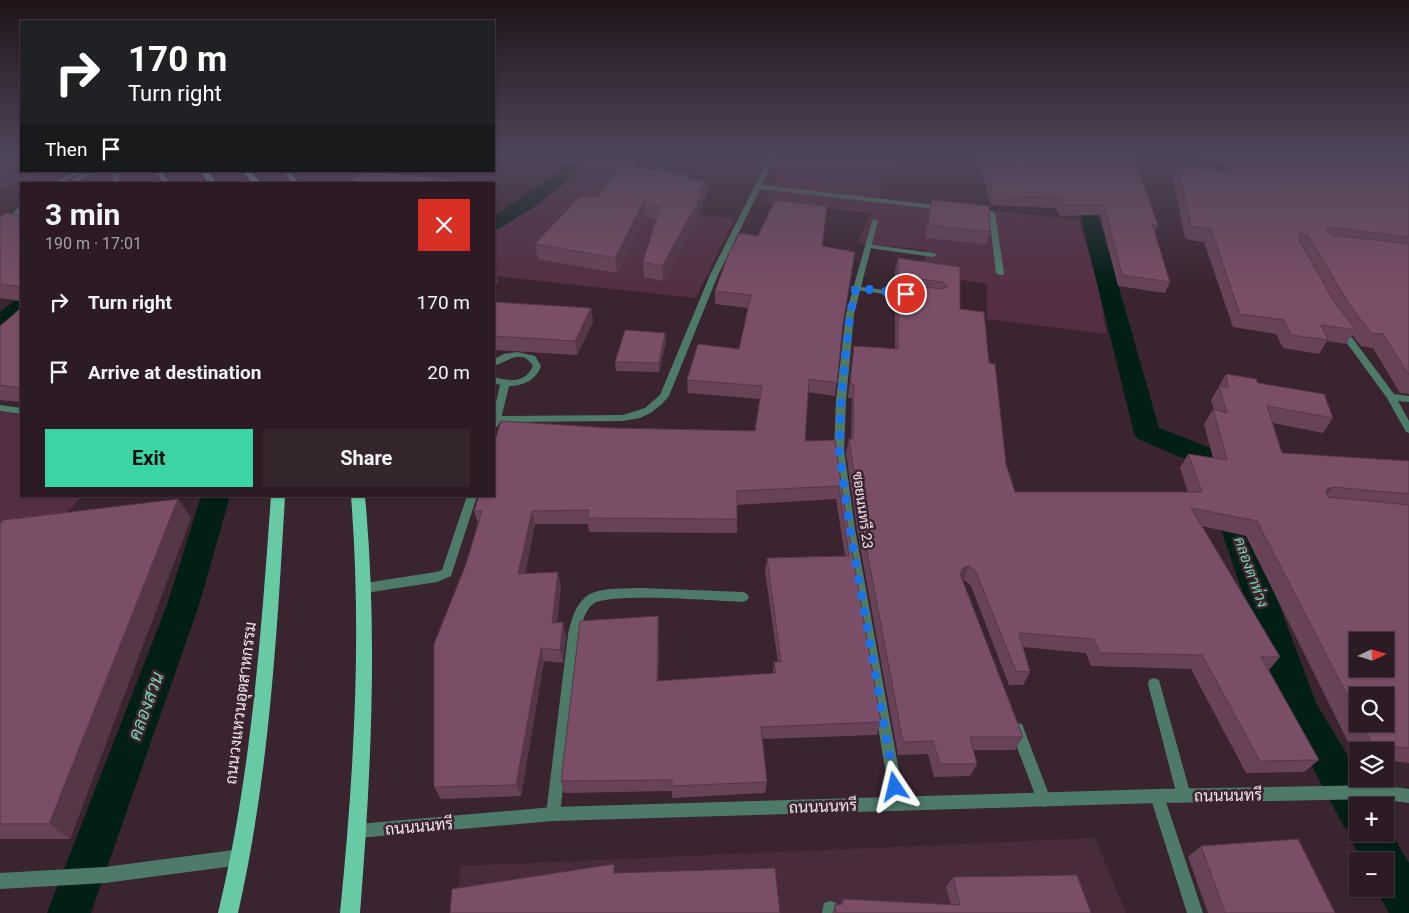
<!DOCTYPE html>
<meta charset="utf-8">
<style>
:root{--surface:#2c1b24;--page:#34242c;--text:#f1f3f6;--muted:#a6a1a6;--line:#483941;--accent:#3bd4a4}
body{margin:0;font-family:Roboto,Sarabun,sans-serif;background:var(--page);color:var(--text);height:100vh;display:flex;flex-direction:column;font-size:19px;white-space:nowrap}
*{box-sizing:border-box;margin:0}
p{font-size:16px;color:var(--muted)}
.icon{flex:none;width:28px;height:28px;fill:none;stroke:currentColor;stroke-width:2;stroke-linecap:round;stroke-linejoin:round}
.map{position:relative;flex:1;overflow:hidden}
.drawer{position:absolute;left:20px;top:182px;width:475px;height:315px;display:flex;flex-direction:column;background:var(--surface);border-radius:0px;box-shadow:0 1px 4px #0004,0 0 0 1px var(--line)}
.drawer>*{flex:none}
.hud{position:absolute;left:20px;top:20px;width:475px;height:152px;border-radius:0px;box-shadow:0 1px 4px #0004,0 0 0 1px var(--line);background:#202124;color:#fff;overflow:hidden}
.needle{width:32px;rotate:86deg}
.controls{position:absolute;left:1349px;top:632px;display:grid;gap:10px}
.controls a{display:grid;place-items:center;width:45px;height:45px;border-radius:0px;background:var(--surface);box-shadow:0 1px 4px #0004,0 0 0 1px var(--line);font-size:25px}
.pin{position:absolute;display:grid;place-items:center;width:42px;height:42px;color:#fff;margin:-21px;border:2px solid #fff;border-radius:50%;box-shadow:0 1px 5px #0007}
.me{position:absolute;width:55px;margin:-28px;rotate:350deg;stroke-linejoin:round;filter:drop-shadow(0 0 4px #0008)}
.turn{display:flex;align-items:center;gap:18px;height:105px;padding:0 25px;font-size:22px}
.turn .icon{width:65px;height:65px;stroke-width:2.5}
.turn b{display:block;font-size:35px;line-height:42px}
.then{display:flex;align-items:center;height:48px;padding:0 25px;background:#0003;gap:10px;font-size:19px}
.round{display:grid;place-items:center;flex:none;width:52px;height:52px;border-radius:0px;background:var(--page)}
.summary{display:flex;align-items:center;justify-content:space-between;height:85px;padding:0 25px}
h1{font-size:30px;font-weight:700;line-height:38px}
.button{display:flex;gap:10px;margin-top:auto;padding:10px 25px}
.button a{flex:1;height:58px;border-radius:0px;background:var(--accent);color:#111;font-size:20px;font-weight:700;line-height:58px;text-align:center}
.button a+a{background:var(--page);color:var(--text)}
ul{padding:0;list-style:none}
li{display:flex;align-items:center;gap:15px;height:70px;padding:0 25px}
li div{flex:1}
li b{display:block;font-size:19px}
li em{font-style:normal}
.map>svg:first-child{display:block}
.built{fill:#482c3c}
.green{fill:#542f44}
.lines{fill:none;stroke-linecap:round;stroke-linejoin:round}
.canal{fill:#021f15;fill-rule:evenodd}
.service{fill:#4e7b69;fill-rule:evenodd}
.minor{fill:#4e7b69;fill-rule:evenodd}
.tertiary{fill:#4e7b69;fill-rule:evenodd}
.secondary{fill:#5da78b;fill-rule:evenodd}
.primary{fill:#67caa5;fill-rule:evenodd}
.wall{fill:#684358;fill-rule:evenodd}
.shaded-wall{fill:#553747}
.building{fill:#794e66;stroke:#553747;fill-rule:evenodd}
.route{stroke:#1a73e8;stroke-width:9;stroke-dasharray:0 16.2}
.labels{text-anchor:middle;stroke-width:5;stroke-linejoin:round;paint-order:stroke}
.street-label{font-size:14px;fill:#f4e5ed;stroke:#3a2430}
.water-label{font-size:15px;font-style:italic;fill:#7cd3b1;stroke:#3a2430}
.near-street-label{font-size:16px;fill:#f4e5ed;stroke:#3a2430}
.near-water-label{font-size:18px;font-style:italic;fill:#7cd3b1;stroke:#3a2430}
</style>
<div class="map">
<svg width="1409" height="913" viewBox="0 0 1409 913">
<rect width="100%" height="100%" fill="#3a2430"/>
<polygon class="built" points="1095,838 1126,913 458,913 460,866"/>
<g class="green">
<path d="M583 158H640L609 203 734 219 696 298 494 276V228C524 207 561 187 583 158Z"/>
<polygon points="789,158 895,158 878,198 1078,220 1099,285 1106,334 987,319 987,284 923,274 926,250 857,243 871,213 765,202 774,185 782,161"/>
<polygon points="0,412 21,415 21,496 82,496 54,526 0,544"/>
</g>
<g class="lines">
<g class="canal">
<path d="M570 158H587C566 189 532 208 501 228L494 230V216L546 181Z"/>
<polygon points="1066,158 1082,158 1159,428 1221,452 1225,459 1316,703 1358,773 1358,779 1361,779 1375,806 1358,806 1358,834 1385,834 1385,822 1409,863 1409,913 1389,913 1376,889 1385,889 1385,861 1361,861 1348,834 1350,830 1344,827 1283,711 1199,465 1138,439 1134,433"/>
<polygon points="21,300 21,318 8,328 0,330 0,312 13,302"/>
<polygon points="201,496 230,496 199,605 91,913 47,913 167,605"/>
</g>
<g class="service">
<path d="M1202 158C1214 158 1231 156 1242 162L1239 164 1205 160Z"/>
<polygon points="75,171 83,171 60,184 52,184"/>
<polygon points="88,171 96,171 76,182 71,181"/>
<polygon points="494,193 497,195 496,197 494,198"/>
<path d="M21 205C22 219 13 232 0 237V232C11 224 12 211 21 205Z"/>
<polygon points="866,244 933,253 937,255 933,257 869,248 866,248"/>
<polygon points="852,286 909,293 913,295 909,297 855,290 851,288"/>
<path d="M517 352 535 356 541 366C536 380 524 386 509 386L501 419 499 421 494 422V410L500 385 494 383V377C509 381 525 384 533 366 522 348 508 361 494 366V359L504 354Z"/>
<polygon points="0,405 21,408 21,414 0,411"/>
<path d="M641 588 743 592 747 594 749 597 747 600 743 602C718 601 608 592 593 604 584 611 582 624 580 635L560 814 558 819 553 821 548 819 546 814 568 635C578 586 596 589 641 588Z"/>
<polygon points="1154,678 1159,680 1160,684 1191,796 1189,801 1184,803 1179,801 1177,796 1148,684 1149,680"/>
<polygon points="1017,723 1022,724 1051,800 1049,805 1044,807 1039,805 1010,729 1012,724"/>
<polygon points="1157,789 1162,791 1164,796 1203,913 1187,913 1150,796 1152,791"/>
<polygon points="830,901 836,903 838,913 822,913 824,903"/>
</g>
<g class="minor">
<polygon points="773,158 779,158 771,167 762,185 944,206 947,208 944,210 760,189 718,275 669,396 662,404 652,412 640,418 623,421 500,422 497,427 494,428 494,416 496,416 623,415 645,408 660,395 710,275 765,166"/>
<polygon points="111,171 117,171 120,184 114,184"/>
<polygon points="976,209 992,211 995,213 1004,273 1003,275 1000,275 996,273 989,215 974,212 973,211"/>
<polygon points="875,219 878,221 854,314 846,400 844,450 855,529 905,804 903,809 898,811 893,809 891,804 845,529 834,450 836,400 846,314 872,221"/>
<polygon points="1338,327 1344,327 1394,394 1409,396 1409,402 1398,401 1409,421 1409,433 1406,432 1387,398 1338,331"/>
<polygon points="467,496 477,496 451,576 437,582 365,593 361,591 359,588 361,585 365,583 436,572 442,570"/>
<polygon points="241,849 246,852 249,857 246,862 241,865 105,883 0,889 0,873 105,867"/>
</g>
<polygon class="tertiary" points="1379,785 1409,789 1409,803 1379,799 1157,803 553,821 358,838 353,836 351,831 353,826 358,824 553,807 1157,789"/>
<g class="secondary">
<polygon points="155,171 161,171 170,184 164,184"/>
<polygon points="284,171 290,171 299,184 293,184"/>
</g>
<g class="primary">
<polygon points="200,171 208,171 217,184 209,184"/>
<polygon points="243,171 251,171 261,184 253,184"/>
<path d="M271 496H285C277 636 269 776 238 913H218C251 777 261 636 271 496Z"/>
<path d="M351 496H365C378 636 371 774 360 913H340C354 774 362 636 351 496Z"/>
</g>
</g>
<g class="wall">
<polygon points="977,158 1134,158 1158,225 1154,233 1170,282 1165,293 1118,286 1100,215 1060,216 1056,208 991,205"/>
<polygon points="1228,158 1409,158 1409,394 1400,393 1373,348 1361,346 1352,335 1346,344 1327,341 1319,354 1283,348 1276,334 1233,327 1204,242 1185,239 1173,178 1178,166 1228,172 1225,164"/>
<polygon points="688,179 707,181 707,195 703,200 703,207 663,281 644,277 643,262 656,219 645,215 617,273 538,259 535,244 597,198"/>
<polygon points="932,200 990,232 986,244 925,238"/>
<polygon points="21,215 21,301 0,298 0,217"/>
<polygon points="822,246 842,328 835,396 808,392 805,441 835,440 846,516 881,722 877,735 762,739 767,782 765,793 672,798 672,791 564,793 561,781 658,616 659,629 658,681 773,673 774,662 778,662 765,571 767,558 845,556 836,499 737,505 737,533 589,532 588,524 535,524 525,574 561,585 557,623 566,635 563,663 544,661 521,796 441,799 434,787 466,564 478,524 474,511 611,428 755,431 760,399 688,393 687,380 739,349 748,308 715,304 715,291"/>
<path d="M898 258 960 267V309L989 363 1006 464 1015 492H1188L1180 468 1188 454 1213 458 1204 424 1213 409 1214 410 1211 400 1226 374 1258 383 1333 418 1323 433 1273 423 1282 453 1409 461V763L1385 760V751H1358V758H1356L1246 536 1202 526 1280 657 1269 670 1319 760 1304 772 1246 773 1191 669 1091 666 1086 653 1023 647 1030 672 1023 685H1009L971 586 964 580 963 581 1023 737 1015 750H973L977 764 970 776 934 777 928 754 898 755 857 529 846 453 849 439H851L852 398H848L852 360 854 346 895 349V297L897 290H895V271ZM1358 696 1385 724H1358Z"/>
<polygon points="494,302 591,308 593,322 577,355 494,350"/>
<polygon points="21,308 21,402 0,400 0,326"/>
<polygon points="665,333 666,342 659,372 616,371 615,362"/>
<polygon points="191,517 70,839 0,839 0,524"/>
<polygon points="1201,846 1335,913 1208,913 1188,857"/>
<polygon points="953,877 1091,913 832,913 835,905 841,904 843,899 951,905 946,887"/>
</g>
<g class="shaded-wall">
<polygon points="21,163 21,171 41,171 0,191 0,173"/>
<polygon points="707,181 707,195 703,200 703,207 663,281 662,266 698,192"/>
<polygon points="644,201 645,215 617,273 615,258"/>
<polygon points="496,273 498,282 494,288 494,276"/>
<polygon points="591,308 593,322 577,355 575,341"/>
<polygon points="665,333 666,342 659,372 659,363"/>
<polygon points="1333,487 1321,501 1327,489"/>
<polygon points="178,499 191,517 70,839 49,824"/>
<polygon points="532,511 535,524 522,587 518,574"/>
<polygon points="969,566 964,580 958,582 960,574 963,568"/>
<polygon points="558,572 561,585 555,636 552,623"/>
<polygon points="658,616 659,629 658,694 657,681"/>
<polygon points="563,622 566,635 563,663 560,650"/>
<polygon points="541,648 544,661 521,796 516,785"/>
</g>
<g class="building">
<polygon points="0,158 21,158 21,163 0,173"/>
<polygon points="982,158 1134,158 1158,225 1152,224 1170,282 1122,275 1104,205 1064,205 1060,197 993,195"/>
<polygon points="1232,158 1265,158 1269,168 1276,168 1277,165 1274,158 1409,158 1409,237 1329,227 1326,230 1332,235 1409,244 1409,375 1383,334 1371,333 1347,301 1308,235 1300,233 1298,238 1335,303 1356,330 1321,325 1328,340 1291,335 1284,320 1240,314 1211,229 1191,226 1178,166 1232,173 1231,169 1236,166"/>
<polygon points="621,165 688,175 686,179 707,181 698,192 703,193 662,266 643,262 660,207 644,201 615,258 535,244 580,196 597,198"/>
<polygon points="367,171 371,171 454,180 450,184 355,184 352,179"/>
<polygon points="775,200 827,206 822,246 855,252 843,324 837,383 809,379 805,441 835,440 846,516 881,722 761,727 767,782 672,786 672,780 561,781 580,621 658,616 657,681 776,673 774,662 781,662 767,558 849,556 839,486 737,491 737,519 587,518 589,510 532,511 518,574 558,572 552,623 563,622 560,650 541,648 516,785 434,787 434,644 466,564 482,511 474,511 479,496 494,496 494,444 501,421 611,428 755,431 762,386 687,380 698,344 739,349 751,295 715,291 728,255 740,233 758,236"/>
<polygon points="932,200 989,206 990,232 928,225"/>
<polygon points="6,213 20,216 21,215 21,287 0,284 0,217"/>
<path d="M898 258 960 267V309L984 312 989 363 995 364 1006 464 1015 492H1202L1188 454 1227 460 1213 409 1227 413 1219 386 1228 387 1226 374 1256 379 1258 383 1324 394 1333 418 1267 406 1282 453 1409 461V494L1333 487 1327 489 1326 493 1328 497 1409 505V748L1373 745 1362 724H1385V696H1358V716L1257 521 1191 508 1280 657H1261L1319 760 1260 761 1202 655 1100 653 1094 639 1019 633 1030 672 1016 671 976 572 969 566 963 568 960 574 1023 737H970L977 764H940L933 741 903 742 860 514 849 439H853L854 384H850L854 346 898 349V284L942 289 948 286 942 282 898 276ZM1358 641H1385V669H1358Z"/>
<polygon points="494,302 591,308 575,341 494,336"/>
<polygon points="21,308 21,388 0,385 0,326"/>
<polygon points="625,330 665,333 659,363 615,362"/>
<polygon points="178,499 49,824 0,824 0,524 4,520"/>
<polygon points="1298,839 1335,913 1225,913 1201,846"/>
<polygon points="614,864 614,873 775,868 780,913 450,913 452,889"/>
<polygon points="1077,875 1091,913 836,913 835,905 843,904 843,899 960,905 953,877"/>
</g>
<linearGradient id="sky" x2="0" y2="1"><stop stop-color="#20141a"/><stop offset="0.55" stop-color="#4f4559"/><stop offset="1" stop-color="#4f4559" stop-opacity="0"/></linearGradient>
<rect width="1409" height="286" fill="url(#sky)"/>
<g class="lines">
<polyline class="route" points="895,787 850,530 839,450 841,400 850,314 856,288 906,294"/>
</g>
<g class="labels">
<g class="street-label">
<text transform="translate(863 510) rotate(82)" y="5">ซอยนนทรี 23</text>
</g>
<g class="water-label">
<text transform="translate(1251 572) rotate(70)" y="5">คลองตาห่วง</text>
</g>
<g class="near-street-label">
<text transform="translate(240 703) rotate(-83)" y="6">ถนนวงแหวนอุตสาหกรรม</text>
<text transform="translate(1228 795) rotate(-1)" y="6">ถนนนนทรี</text>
<text transform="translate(823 806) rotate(-2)" y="6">ถนนนนทรี</text>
<text transform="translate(419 826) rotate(-5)" y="6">ถนนนนทรี</text>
</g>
<g class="near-water-label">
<text transform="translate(146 706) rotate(-70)" y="6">คลองสวน</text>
</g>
</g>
</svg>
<div class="controls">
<a><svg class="needle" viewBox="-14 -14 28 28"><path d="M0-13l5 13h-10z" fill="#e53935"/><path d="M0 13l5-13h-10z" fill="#a6a1a6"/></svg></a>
<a><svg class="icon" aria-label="search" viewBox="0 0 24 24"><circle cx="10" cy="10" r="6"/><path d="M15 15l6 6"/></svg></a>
<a><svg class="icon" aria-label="layers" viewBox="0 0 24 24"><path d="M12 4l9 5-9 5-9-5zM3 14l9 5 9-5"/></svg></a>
<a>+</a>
<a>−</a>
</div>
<div class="pin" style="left:906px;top:294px;background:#d93025"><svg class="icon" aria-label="arrive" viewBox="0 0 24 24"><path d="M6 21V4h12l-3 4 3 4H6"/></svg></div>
<svg class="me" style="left:895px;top:787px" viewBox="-20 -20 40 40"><path d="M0-17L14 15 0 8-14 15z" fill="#1a73e8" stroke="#fff" stroke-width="4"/></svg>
<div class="hud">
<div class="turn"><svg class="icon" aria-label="right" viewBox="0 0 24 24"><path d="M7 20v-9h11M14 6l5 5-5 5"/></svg><div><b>170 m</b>Turn right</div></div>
<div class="then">Then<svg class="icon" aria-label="arrive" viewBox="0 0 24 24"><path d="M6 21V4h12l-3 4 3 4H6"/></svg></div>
</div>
<section class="drawer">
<div class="summary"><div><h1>3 min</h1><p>190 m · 17:01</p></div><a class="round" style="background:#d93025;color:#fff"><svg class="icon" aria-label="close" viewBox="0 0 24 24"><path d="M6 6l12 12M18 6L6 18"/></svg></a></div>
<ul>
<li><svg class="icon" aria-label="right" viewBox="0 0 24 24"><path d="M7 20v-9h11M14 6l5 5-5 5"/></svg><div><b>Turn right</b></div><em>170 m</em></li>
<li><svg class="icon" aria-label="arrive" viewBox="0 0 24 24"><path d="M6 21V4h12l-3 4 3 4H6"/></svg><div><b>Arrive at destination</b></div><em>20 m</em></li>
</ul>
<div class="button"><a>Exit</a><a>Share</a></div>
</section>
</div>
